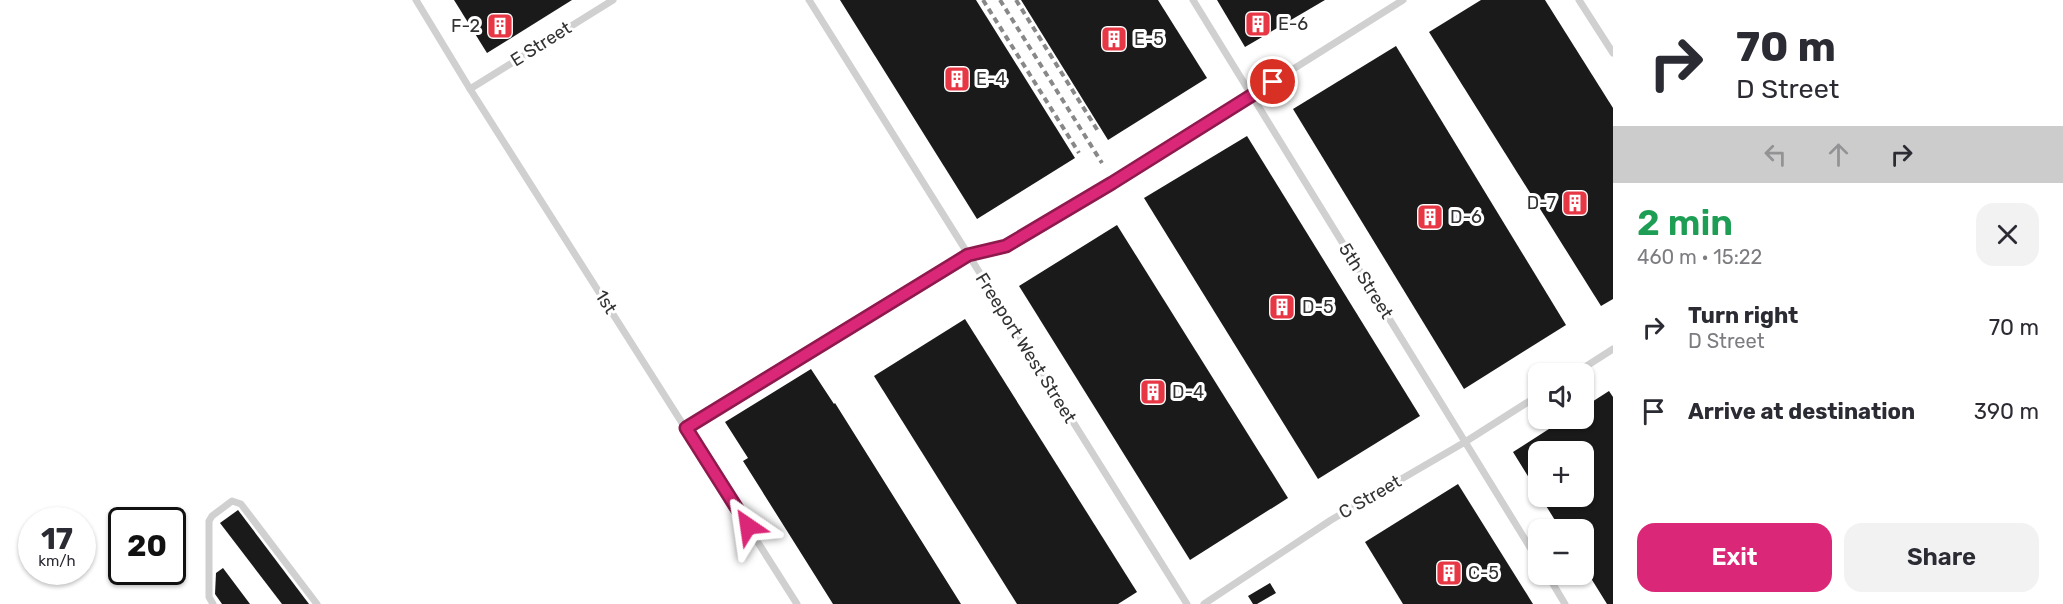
<!DOCTYPE html>
<meta charset="utf-8">
<style>
:root{--surface:#fff;--page:#f2f2f3;--text:#2b2b33;--muted:#7c7c81;--accent:#db2777}
body{margin:0;font-family:Rubik,sans-serif;background:var(--page);color:var(--text);height:100vh;display:flex;flex-direction:column;font-size:22px;white-space:nowrap}
*{box-sizing:border-box;margin:0}
p{font-size:20px;color:var(--muted)}
.icon{flex:none;width:33px;height:33px;fill:none;stroke:currentColor;stroke-width:2;stroke-linecap:round;stroke-linejoin:round}
.map{position:relative;flex:1;overflow:hidden}
.drawer{display:flex;flex-direction:column;background:var(--surface);width:450px}
.drawer>*{flex:none}
.banner{background:#fff;color:var(--text);overflow:hidden}
.buttons{position:absolute;left:1528px;top:363px;display:grid;gap:12px}
.buttons a{display:grid;place-items:center;width:66px;height:66px;border-radius:12px;background:var(--surface);box-shadow:0 2px 4px #0004;font-size:30px}
.speed{position:absolute;left:18px;top:507px;display:flex;gap:12px;font-size:30px;font-weight:700;text-align:center}
.speed>*{display:grid;place-content:center;width:78px;height:78px;border-radius:50%;background:var(--surface);box-shadow:0 2px 4px #0004;line-height:1}
.speed small{font-size:15px;font-weight:400}
.speed .limit{border:3px solid #111;border-radius:9px;background:#fff;color:#111}
.pin{position:absolute;display:grid;place-items:center;width:51px;height:51px;color:#fff;margin:-26px;border:3px solid #fff;border-radius:50%;box-shadow:0 2px 6px #0007}
.me{position:absolute;width:66px;margin:-33px;rotate:328deg;stroke-linejoin:round;filter:drop-shadow(0 0 4px #0008)}
.turn{display:flex;align-items:center;gap:21px;height:126px;padding:0 24px;font-size:27px}
.turn .icon{width:78px;height:78px;stroke-width:2.5}
.turn b{display:block;font-size:42px;line-height:51px}
.lanes{display:flex;align-items:center;height:57px;padding:0 24px;background:#0003;justify-content:center;gap:30px;direction:ltr}
.lanes .off{opacity:.35}
.round{display:grid;place-items:center;flex:none;width:63px;height:63px;border-radius:18px;background:var(--page)}
.headline{display:flex;align-items:center;justify-content:space-between;height:102px;padding:0 24px}
h1{font-size:36px;font-weight:600;line-height:45px;color:#1e9e55}
.primary-button{display:flex;gap:12px;margin-top:auto;padding:12px 24px}
.primary-button a{flex:1;height:69px;border-radius:18px;background:var(--accent);color:#fff;font-size:24px;font-weight:600;line-height:69px;text-align:center}
.primary-button a+a{background:var(--page);color:var(--text)}
ul{padding:0;list-style:none}
li{display:flex;align-items:center;gap:18px;height:84px;padding:0 24px}
li div{flex:1}
li b{display:block;font-size:22px}
li em{font-style:normal}
main{display:flex;flex:1;min-height:0}
.map>svg:first-child{display:block}
.building{fill:#1a1a1a}
.lines{fill:none;stroke-linecap:round;stroke-linejoin:round}
.lane{stroke:#d0d0d0;stroke-width:7}
.rail{stroke:#888;stroke-width:4;stroke-dasharray:6 4.5;stroke-linecap:butt}
.route-casing{stroke:#8e194d;stroke-width:15}
.route{stroke:#db2777;stroke-width:10}
.labels{text-anchor:middle;stroke-width:6;stroke-linejoin:round;paint-order:stroke}
.poi-label{font-size:18px;fill:#333;stroke:#fff;text-anchor:start}
.street-label{font-size:18px;fill:#333;stroke:#fff}
</style>
<main>
<div class="map">
<svg width="1613" height="604" viewBox="0 0 1613 604">
<rect width="100%" height="100%" fill="#fff"/>
<g class="building">
<polygon points="454,0 572,0 487,53"/>
<polygon points="840,0 976,0 1075,158 977,219"/>
<polygon points="1021,0 1158,0 1207,78 1108,140"/>
<polygon points="1217,0 1325,0 1245,47"/>
<polygon points="1481,0 1545,0 1613,108 1613,299 1601,306 1429,32"/>
<polygon points="1396,46 1566,325 1464,389 1293,109"/>
<polygon points="1247,136 1420,416 1318,479 1144,198"/>
<polygon points="1117,225 1288,498 1190,560 1019,286"/>
<polygon points="965,319 1137,592 1118,604 1017,604 874,376"/>
<polygon points="811,369 834,404 835,403 961,604 833,604 743,461 748,458 725,422"/>
<polygon points="1609,391 1613,397 1613,604 1607,604 1584,567 1584,530 1561,530 1540,496 1584,496 1584,452 1539,452 1539,494 1513,452 1566,418 1584,418 1584,407"/>
<polygon points="1458,484 1533,604 1403,604 1365,542"/>
<polygon points="238,510 309,604 282,604 220,523"/>
<polygon points="223,568 250,604 222,604 215,594 216,573"/>
<polygon points="1270,583 1276,593 1257,604 1253,604 1248,596"/>
</g>
<g class="lines">
<g class="lane">
<polyline points="416,0 470,89 797,604"/>
<polyline points="809,0 1187,604"/>
<polyline points="1193,0 1539,562"/>
<polyline points="1579,0 1613,53"/>
<polyline points="470,89 613,0"/>
<polyline points="1574,374 1613,349"/>
<polyline points="686,428 968,255 1006,246 1112,183 1403,0"/>
<polyline points="1547,574 1565,604"/>
<polyline points="213,604 209,597 209,521 212,516 232,501 241,504 317,604"/>
<polyline points="1204,604 1331,520 1465,442 1539,395"/>
</g>
<g class="rail">
<polyline points="983,0 1079,153"/>
<polyline points="1000,0 1102,163"/>
<polyline points="1016,0 1098,131"/>
</g>
</g>
<g class="lines">
<defs>
<polyline id="route" points="748,526 686,428 968,255 1006,246 1112,183 1273,82"/>
</defs>
<use href="#route" class="route-casing"/>
<use href="#route" class="route"/>
</g>
<defs>
<symbol id="building-square" viewBox="-11 -11 22 22"><rect x="-9" y="-9" width="18" height="18" rx="4" fill="#e73745" stroke="#fff"/><path d="M-4-6H4V6H1V3H-1V6H-4ZM-2.5-4.3h1.7v1.8h-1.7ZM.8-4.3h1.7v1.8H.8ZM-2.5-1h1.7V.8h-1.7ZM.8-1h1.7V.8H.8Z" fill="#fff"/></symbol>
</defs>
<g fill-rule="evenodd">
<use href="#building-square" x="1243" y="9" width="30" height="30"/>
<use href="#building-square" x="485" y="11" width="30" height="30"/>
<use href="#building-square" x="1099" y="24" width="30" height="30"/>
<use href="#building-square" x="942" y="64" width="30" height="30"/>
<use href="#building-square" x="1560" y="188" width="30" height="30"/>
<use href="#building-square" x="1415" y="202" width="30" height="30"/>
<use href="#building-square" x="1267" y="292" width="30" height="30"/>
<use href="#building-square" x="1138" y="377" width="30" height="30"/>
<use href="#building-square" x="1434" y="558" width="30" height="30"/>
</g>
<g class="labels">
<g class="poi-label">
<text x="1278" y="30">E-6</text>
<text x="480" y="32" text-anchor="end">F-2</text>
<text x="1134" y="45">E-5</text>
<text x="976" y="85">E-4</text>
<text x="1556" y="209" text-anchor="end">D-7</text>
<text x="1450" y="223">D-6</text>
<text x="1302" y="313">D-5</text>
<text x="1172" y="398">D-4</text>
<text x="1468" y="579">C-5</text>
</g>
<g class="street-label">
<text transform="translate(541 44) rotate(-32)" y="6">E Street</text>
<text transform="translate(1366 281) rotate(58)" y="6">5th Street</text>
<text transform="translate(606 302) rotate(58)" y="6">1st</text>
<text transform="translate(1026 348) rotate(58)" y="6">Freeport West Street</text>
<text transform="translate(1370 497) rotate(-30)" y="6">C Street</text>
</g>
</g>
</svg>
<div class="buttons">
<a><svg class="icon" aria-label="sound" viewBox="0 0 24 24"><path d="M4 9h4l5-4v14l-5-4H4zM17 9q2 3 0 6"/></svg></a>
<a>+</a>
<a>−</a>
</div>
<div class="speed"><div>17<small>km/h</small></div><div class="limit">20</div></div>
<div class="pin" style="left:1273px;top:82px;background:#d93025"><svg class="icon" aria-label="arrive" viewBox="0 0 24 24"><path d="M6 21V4h12l-3 4 3 4H6"/></svg></div>
<svg class="me" style="left:748px;top:526px" viewBox="-20 -20 40 40"><path d="M0-17L14 15 0 8-14 15z" fill="#db2777" stroke="#fff" stroke-width="4"/></svg>
</div>
<section class="drawer">
<div class="banner">
<div class="turn"><svg class="icon" aria-label="right" viewBox="0 0 24 24"><path d="M7 20v-9h11M14 6l5 5-5 5"/></svg><div><b>70 m</b>D Street</div></div>
<div class="lanes"><svg class="icon off" aria-label="left" viewBox="0 0 24 24"><path d="M17 20v-9H6M10 6l-5 5 5 5"/></svg><svg class="icon off" aria-label="ahead" viewBox="0 0 24 24"><path d="M12 20V5M6 11l6-6 6 6"/></svg><svg class="icon" aria-label="right" viewBox="0 0 24 24"><path d="M7 20v-9h11M14 6l5 5-5 5"/></svg></div>
</div>
<div class="headline"><div><h1>2 min</h1><p>460 m · 15:22</p></div><a class="round"><svg class="icon" aria-label="close" viewBox="0 0 24 24"><path d="M6 6l12 12M18 6L6 18"/></svg></a></div>
<ul>
<li><svg class="icon" aria-label="right" viewBox="0 0 24 24"><path d="M7 20v-9h11M14 6l5 5-5 5"/></svg><div><b>Turn right</b><p>D Street</p></div><em>70 m</em></li>
<li><svg class="icon" aria-label="arrive" viewBox="0 0 24 24"><path d="M6 21V4h12l-3 4 3 4H6"/></svg><div><b>Arrive at destination</b></div><em>390 m</em></li>
</ul>
<div class="primary-button"><a>Exit</a><a>Share</a></div>
</section>
</main>
